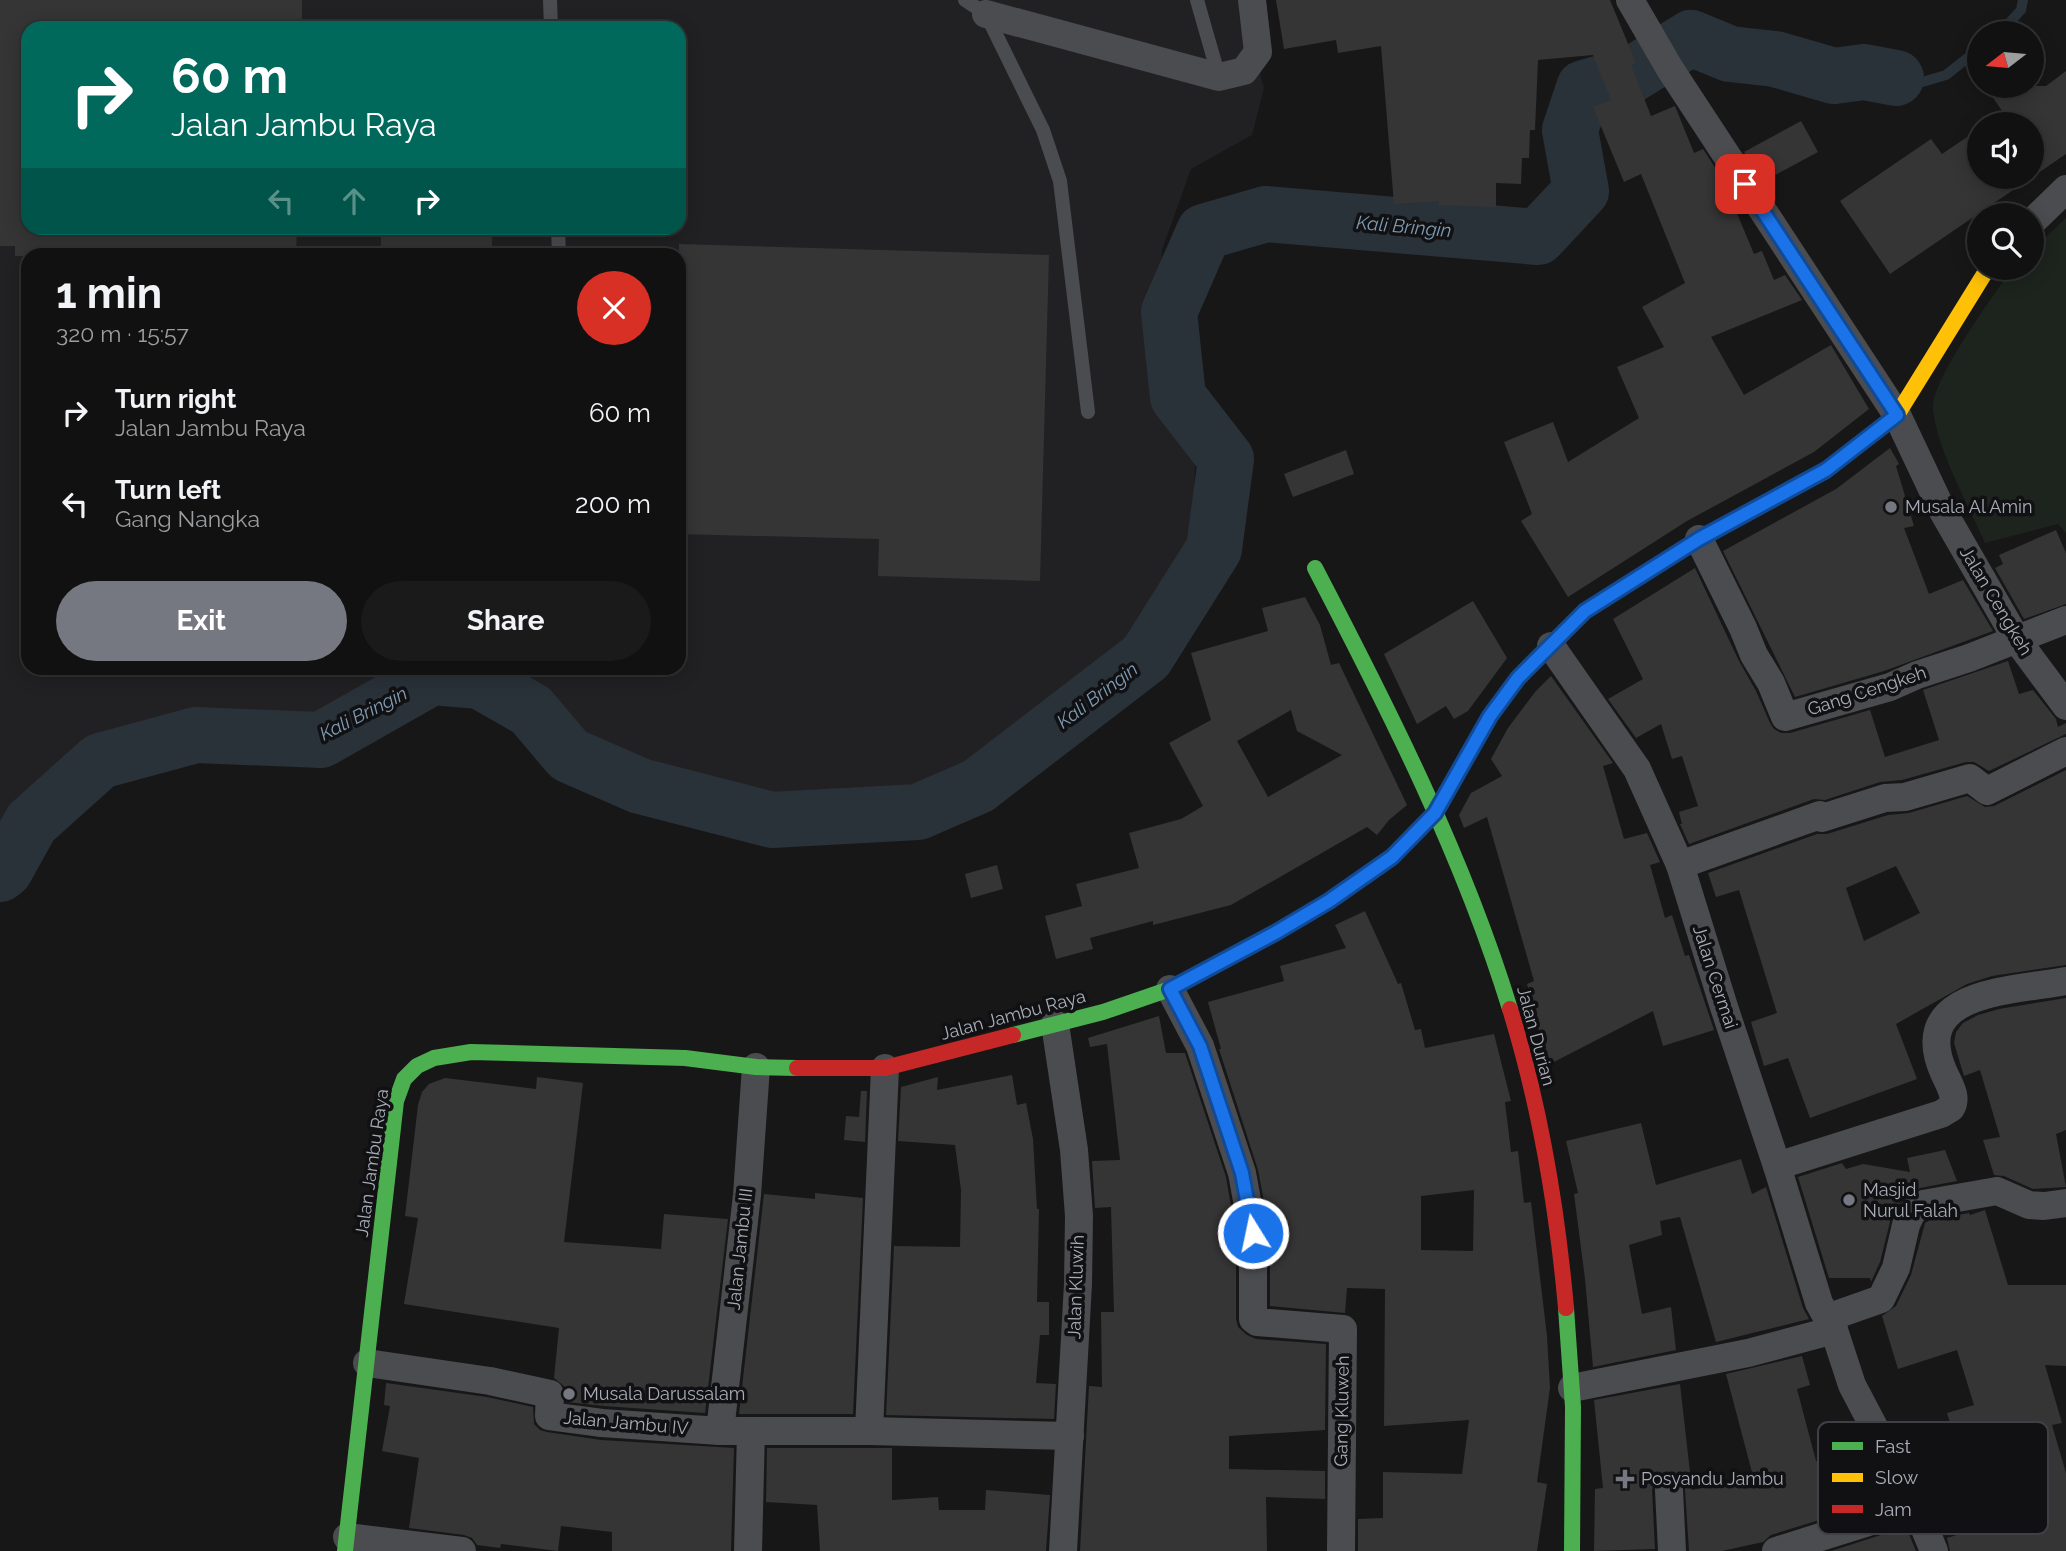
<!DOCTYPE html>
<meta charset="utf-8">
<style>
:root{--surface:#111;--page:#1a1a1a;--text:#f1f3f6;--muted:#9c9d9f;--line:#303131;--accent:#757880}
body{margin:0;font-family:Raleway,sans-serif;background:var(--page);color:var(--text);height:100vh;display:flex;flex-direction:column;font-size:26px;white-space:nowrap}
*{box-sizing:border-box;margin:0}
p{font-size:23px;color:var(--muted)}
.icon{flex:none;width:38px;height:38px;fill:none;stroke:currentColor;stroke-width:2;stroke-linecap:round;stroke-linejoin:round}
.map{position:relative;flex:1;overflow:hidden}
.drawer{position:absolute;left:21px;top:248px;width:665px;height:427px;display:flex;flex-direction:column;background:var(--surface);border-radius:21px;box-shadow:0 4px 18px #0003,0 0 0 2px var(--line)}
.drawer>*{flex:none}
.top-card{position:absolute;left:21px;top:21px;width:665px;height:214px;border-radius:21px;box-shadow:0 4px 18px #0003,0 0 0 2px var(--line);background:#00695c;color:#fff;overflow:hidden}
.needle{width:46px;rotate:254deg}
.tools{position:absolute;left:1967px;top:21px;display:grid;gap:14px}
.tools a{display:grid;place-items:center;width:77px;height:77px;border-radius:50%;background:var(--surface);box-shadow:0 4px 18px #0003,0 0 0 2px var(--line);font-size:35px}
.pin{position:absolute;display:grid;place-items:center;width:60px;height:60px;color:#fff;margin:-30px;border-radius:14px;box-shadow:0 4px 10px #0006}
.me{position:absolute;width:77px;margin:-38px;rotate:350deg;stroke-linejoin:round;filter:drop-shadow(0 0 5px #0008)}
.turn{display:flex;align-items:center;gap:24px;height:147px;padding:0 35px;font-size:32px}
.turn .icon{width:91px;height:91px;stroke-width:2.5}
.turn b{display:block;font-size:49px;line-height:60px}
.lanes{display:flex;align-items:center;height:66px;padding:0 35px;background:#0003;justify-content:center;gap:35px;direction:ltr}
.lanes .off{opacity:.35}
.round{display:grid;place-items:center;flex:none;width:74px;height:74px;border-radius:37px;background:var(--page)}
.overview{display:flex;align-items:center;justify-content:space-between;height:119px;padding:0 35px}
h1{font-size:42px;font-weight:700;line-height:52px}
.action{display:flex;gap:14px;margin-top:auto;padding:14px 35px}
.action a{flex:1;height:80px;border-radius:42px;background:var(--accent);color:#fff;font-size:28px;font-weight:700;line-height:80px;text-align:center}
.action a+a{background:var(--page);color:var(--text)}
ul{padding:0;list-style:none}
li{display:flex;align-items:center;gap:21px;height:91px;padding:0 35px}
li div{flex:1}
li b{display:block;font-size:26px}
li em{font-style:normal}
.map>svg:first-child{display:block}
.built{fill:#212123;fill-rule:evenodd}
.green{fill:#1d241e}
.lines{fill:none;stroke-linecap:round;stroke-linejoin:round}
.stream{stroke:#2a3239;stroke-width:10}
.river{stroke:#2a3239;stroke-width:56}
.building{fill:#353536;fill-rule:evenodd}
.lane{stroke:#4b4c50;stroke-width:14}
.street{stroke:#4b4c50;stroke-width:28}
.fast{stroke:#4caf50;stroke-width:16}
.slow{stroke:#ffc107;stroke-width:16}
.jam{stroke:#c62828;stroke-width:16}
.route-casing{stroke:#114b97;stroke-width:18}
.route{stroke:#1a73e8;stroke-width:12}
.poi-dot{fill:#757880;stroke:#111113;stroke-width:2.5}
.labels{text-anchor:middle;stroke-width:7;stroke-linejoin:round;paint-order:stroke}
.poi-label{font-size:18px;fill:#a8adb8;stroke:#111113;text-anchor:start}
.street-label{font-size:18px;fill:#a8adb8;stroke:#111113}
.water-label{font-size:19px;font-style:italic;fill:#7f9bb3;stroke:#111113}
.key{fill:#111113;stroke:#3e4045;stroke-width:2}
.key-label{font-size:19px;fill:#a8adb8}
</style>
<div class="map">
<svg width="2066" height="1551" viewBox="0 0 2066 1551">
<rect width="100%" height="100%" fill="#171717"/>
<path class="built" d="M0 0H1240L1264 88 1252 135 1191 169 1162 250 1158 321 1169 393 1196 447 1192 536 1141 632 963 772 870 796 763 803 654 773 575 742 483 669 679 668V256H28V668L441 669 409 677 307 726H224L115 737 29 804 0 846ZM28 28H679V228H28Z"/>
<path class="green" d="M2066 218V533L2058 524 1985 543C1969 507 1935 445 1933 408 1932 378 1994 296 2012 268H2032V250Z"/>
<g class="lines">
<g class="stream">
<polyline points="2000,33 2021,10 2023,0"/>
<polyline points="1896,78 1919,83 1946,75 1979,49"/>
</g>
<polyline class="river" points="0,874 5,870 31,823 100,761 196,735 321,740 432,677 480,681 531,710 569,755 640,786 772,820 918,812 978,786 1146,657 1214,549 1226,459 1178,397 1169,312 1204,232 1266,214 1538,237 1581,191 1570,130 1584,88 1631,75 1691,38 1730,54 1775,59 1834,76 1864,72 1896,78"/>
</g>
<g class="building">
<polygon points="0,0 302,0 302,28 28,28 28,228 297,228 296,256 15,256 15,246 0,246"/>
<polygon points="1276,0 1610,0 1636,63 1631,65 1651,116 1675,106 1694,153 1703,149 1734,197 1731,199 1754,254 1762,251 1774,280 1785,275 1802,300 1711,337 1744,395 1831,345 1869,409 1814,452 1687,521 1568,597 1521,521 1532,514 1504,442 1553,422 1568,462 1639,418 1617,367 1664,347 1642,307 1685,283 1641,174 1624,182 1593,107 1611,100 1593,55 1538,60 1535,130 1530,130 1529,158 1522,158 1521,184 1496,183 1496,207 1439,205 1439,201 1394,204 1381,46 1338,53 1336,40 1284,49"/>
<polygon points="2066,71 2066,154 1890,274 1840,201 1931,139 1942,154 1979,129 1979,177 2032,177 2032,124 2011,124 1985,86 2046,86"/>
<polygon points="1801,121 1818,152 1764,181 1744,152"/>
<rect x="381" y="228" width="111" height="28"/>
<polygon points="679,244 1049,255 1040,581 878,576 879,539 679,534"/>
<polygon points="1890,448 1899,464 1896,466 1914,526 1904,528 1929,594 1963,580 1993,631 1884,671 1795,697 1723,551 1836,489"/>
<polygon points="1346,450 1354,474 1293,497 1284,474"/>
<polygon points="2056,530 2066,553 2066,604 2024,619 1995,568 2003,564 1999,555"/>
<polygon points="1695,568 1739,661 1756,691 1770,723 1774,729 1781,733 1790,733 1870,710 1885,757 1939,740 1923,690 2008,661 2019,694 2033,690 2056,719 2058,727 2066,723 2066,734 1989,771 1974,762 1966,762 1902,780 1880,782 1825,800 1814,799 1689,844 1680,824 1682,824 1679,812 1698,806 1682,756 1672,759 1661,724 1636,738 1608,699 1643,679 1613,619"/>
<path d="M1305 597 1320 625 1331 665 1339 663 1407 805 1389 820 1377 835 1367 827 1231 905 1153 925V921L1090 938 1093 949 1056 959 1045 916 1082 906 1076 884 1139 868 1129 833 1181 819 1203 806 1169 743 1211 720 1191 653 1268 631 1262 608ZM1291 710 1297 731 1342 755 1268 797 1237 741Z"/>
<polygon points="1473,601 1507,658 1468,711 1454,719 1446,706 1417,724 1384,654"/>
<polygon points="1551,676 1613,763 1603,766 1624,839 1647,833 1660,862 1650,865 1665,918 1672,915 1685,956 1689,955 1714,1030 1663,1046 1653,1011 1548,1065 1527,984 1534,981 1487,817 1464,828 1459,815 1471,793 1502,776 1491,759 1508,728 1535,692"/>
<path d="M2066 770V965L1992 976 1967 984 1896 1024 1917 1079 1810 1118 1788 1058 1764 1066 1751 1022 1777 1013 1739 890 1716 897 1708 873 1817 834H1827L1888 815 1909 813 1967 796 1985 807 1994 806ZM1896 866 1920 913 1864 941 1846 888Z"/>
<polygon points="997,865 1003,889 971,898 965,874"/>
<path d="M1365 911 1398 984 1401 983 1415 1030 1421 1029 1425 1048 1494 1034 1511 1101 1505 1102 1511 1152 1518 1151 1524 1203 1531 1202 1547 1336 1550 1388 1537 1482 1547 1484 1537 1551H1358V1519L1383 1518V1472L1462 1474 1469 1420 1384 1426 1385 1289 1347 1288 1345 1313 1270 1306V1233L1258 1170 1219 1049H1221L1208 1002 1284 981 1280 966 1346 948 1335 925ZM1474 1190 1473 1251 1421 1250V1196Z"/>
<polygon points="2066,998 2066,1130 2056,1134 2066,1187 2033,1189 2004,1176 1994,1175 1983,1140 2000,1137 1980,1070 1964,1076 1954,1043 1956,1032 1963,1023 1978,1015 1999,1009"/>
<polygon points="1159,1016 1166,1053 1185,1053 1226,1177 1236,1235 1236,1319 1238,1327 1247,1335 1256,1339 1326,1344 1325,1430 1229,1436 1229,1469 1325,1471 1325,1499 1266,1497 1267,1551 1080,1551 1089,1386 1102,1387 1101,1312 1114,1312 1111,1207 1095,1208 1092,1161 1120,1160 1107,1044 1090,1047 1088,1038"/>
<polygon points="1012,1075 1017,1105 1026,1103 1033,1139 1037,1209 1039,1209 1037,1302 1049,1302 1049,1335 1040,1335 1036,1383 1056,1384 1054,1419 886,1415 894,1246 960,1247 961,1190 955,1145 898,1141 901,1087 938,1077 937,1090"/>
<polygon points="537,1077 583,1083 564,1242 661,1249 664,1214 728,1219 705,1413 604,1406 566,1402 565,1387 554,1378 559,1328 404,1304 418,1218 405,1216 418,1105 422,1092 429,1084 445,1078 536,1089"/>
<polygon points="861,1091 867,1091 865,1142 844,1140 846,1116 859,1117"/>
<polygon points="1641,1123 1656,1185 1741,1159 1752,1194 1766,1187 1803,1308 1809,1319 1716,1342 1680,1217 1660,1221 1662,1235 1629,1245 1642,1314 1671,1307 1676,1350 1593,1367 1585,1279 1574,1194 1578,1193 1566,1141"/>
<polygon points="1945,1150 1957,1181 1920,1188 1902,1199 1891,1218 1880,1262 1871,1282 1870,1278 1829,1278 1798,1177 1842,1163 1846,1169 1863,1164 1910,1172 1907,1158"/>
<polygon points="815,1193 863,1198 853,1414 739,1414 764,1194 815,1199"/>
<polygon points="1985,1210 2008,1285 2066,1285 2066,1366 2045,1365 2062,1423 2052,1425 2066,1473 2066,1551 1950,1551 1947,1538 1983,1527 1947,1413 1974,1405 1957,1350 1898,1369 1882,1316 1896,1306 1911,1275 1925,1223 1930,1220 1969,1213 1970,1215"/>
<polygon points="1802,1356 1810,1385 1797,1389 1816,1461 1858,1452 1866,1487 1885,1483 1890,1498 1771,1535 1763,1542 1722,1551 1689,1551 1685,1489 1683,1482 1677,1476 1668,1474 1659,1476 1654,1483 1652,1490 1655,1549 1594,1551 1595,1489 1603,1488 1594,1400 1680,1384 1692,1490 1753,1476 1726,1374"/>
<polygon points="386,1383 487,1397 533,1407 534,1424 540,1430 547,1432 601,1440 734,1448 731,1551 612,1551 612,1532 561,1526 558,1551 501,1544 500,1548 477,1545 472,1538 464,1535 409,1528 419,1458 382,1451 390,1406 384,1405"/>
<polygon points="767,1448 892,1448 892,1500 938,1497 939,1510 985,1510 986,1490 1050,1495 1046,1551 820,1551 817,1505 766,1502"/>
<polygon points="1906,1527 1916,1551 1831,1551"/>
</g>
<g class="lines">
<g class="lane">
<polyline points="550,0 551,28"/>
<polyline points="965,0 986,14 1043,130 1060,181 1088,412"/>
<polyline points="1197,0 1219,77"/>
<polyline points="558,228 559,256"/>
</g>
<g class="street">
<polyline points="1630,0 1670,69 1897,415 1941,508 2017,640 2066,706"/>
<polyline points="986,14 1219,77 1244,71 1258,52 1252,0"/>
<polyline points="2032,222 2066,189"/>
<polyline points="1699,539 1743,628 1754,655 1771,683 1785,717 1890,687 1917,675 1969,658 2066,620"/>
<polyline points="1551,646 1637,769 1680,865 1724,1007 1777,1166 1819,1303 1834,1330 1852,1385 1916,1507 1934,1551"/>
<polyline points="1680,865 1820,815 1822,818 1885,798 1905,797 1970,778 1987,791 2066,751"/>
<polyline points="1170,989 1200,1046 1242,1173 1253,1233 1253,1319 1257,1322 1343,1329 1341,1551"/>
<polyline points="1055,1024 1074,1150 1079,1216 1078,1284 1063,1551"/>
<path d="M1777 1166 1941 1114 1951 1108C1958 1097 1949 1084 1944 1073 1907 990 2014 991 2066 981"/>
<polyline points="1827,1318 1881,1299 1896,1268 1906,1225 1912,1212 1923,1204 1997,1191 2029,1205 2044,1206 2066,1203"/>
<polyline points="367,1363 490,1381 550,1394 549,1416 602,1423 720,1431 869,1431 1070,1436"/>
<polyline points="1572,1388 1748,1353 1834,1330"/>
<polyline points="720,1431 747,1195 756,1067"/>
<polyline points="869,1431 885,1068"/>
<polyline points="1669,1490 1672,1551"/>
<polyline points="347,1537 462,1551"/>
<polyline points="748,1551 751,1431"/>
<polyline points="1776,1551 1916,1507"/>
</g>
<g class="fast">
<path d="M1315 568C1389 710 1463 856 1510 1009"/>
<polyline points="1013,1035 1103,1012 1170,989 1275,933 1329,901 1392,857 1435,813 1490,716 1518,678 1585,611 1699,539 1763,504"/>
<polyline points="1566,1308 1573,1407 1572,1551"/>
<polyline points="345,1551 396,1101 404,1079 417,1066 434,1058 471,1052 685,1058 756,1067 797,1068"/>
</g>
<polyline class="slow" points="1763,504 1826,470 1897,415 1988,268"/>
<g class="jam">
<path d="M1510 1009C1540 1106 1557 1207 1566 1308"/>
<polyline points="797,1068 885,1068 1013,1035"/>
</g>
</g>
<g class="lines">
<defs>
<polyline id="route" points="1253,1233 1242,1173 1200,1046 1170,989 1275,933 1329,901 1392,857 1435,813 1490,716 1518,678 1585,611 1699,539 1826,470 1897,415 1745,184"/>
</defs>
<use href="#route" class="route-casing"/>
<use href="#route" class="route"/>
</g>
<g class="poi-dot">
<circle cx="1891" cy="507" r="7"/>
<circle cx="1849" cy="1200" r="7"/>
<circle cx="569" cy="1394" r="7"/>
<path d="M1621.5 1468.5h7v7h7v7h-7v7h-7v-7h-7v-7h7z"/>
</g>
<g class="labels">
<g class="poi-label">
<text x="1905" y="513">Musala Al Amin</text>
<text x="1863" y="1196">Masjid<tspan x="1863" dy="21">Nurul Falah</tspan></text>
<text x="583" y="1400">Musala Darussalam</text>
<text x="1641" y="1485">Posyandu Jambu</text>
</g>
<g class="street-label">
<text transform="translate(1996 601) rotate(59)" y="6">Jalan Cengkeh</text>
<text transform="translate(1867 691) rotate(-18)" y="6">Gang Cengkeh</text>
<text transform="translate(1715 977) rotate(72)" y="6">Jalan Cermai</text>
<text transform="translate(1013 1015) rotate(-15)" y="6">Jalan Jambu Raya</text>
<text transform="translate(1536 1036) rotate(75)" y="6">Jalan Durian</text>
<text transform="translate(372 1163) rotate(-82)" y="6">Jalan Jambu Raya</text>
<text transform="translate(740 1249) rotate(-84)" y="6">Jalan Jambu III</text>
<text transform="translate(1076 1287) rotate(-88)" y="6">Jalan Kluwih</text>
<text transform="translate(1342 1411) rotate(-89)" y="6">Gang Kluweh</text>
<text transform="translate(626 1423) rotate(5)" y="6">Jalan Jambu IV</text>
</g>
<g class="water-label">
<text transform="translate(1404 226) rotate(5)" y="7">Kali Bringin</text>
<text transform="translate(1097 695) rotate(-37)" y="7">Kali Bringin</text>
<text transform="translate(363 713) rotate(-27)" y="7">Kali Bringin</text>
</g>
</g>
<rect x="1818" y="1422" width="230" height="112" rx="10" class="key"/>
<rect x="1832" y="1442" width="31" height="8" fill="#4caf50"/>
<rect x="1832" y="1473" width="31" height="9" fill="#ffc107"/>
<rect x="1832" y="1505" width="31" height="8" fill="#c62828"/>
<g class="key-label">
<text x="1875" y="1453">Fast</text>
<text x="1875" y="1484">Slow</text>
<text x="1875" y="1516">Jam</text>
</g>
</svg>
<div class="tools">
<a><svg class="needle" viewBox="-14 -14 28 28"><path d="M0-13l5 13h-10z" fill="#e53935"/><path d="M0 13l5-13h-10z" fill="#9c9d9f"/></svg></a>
<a><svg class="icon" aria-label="sound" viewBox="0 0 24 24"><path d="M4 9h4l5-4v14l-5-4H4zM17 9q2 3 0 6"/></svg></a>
<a><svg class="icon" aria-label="search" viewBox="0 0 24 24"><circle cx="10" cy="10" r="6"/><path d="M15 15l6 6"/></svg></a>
</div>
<div class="pin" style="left:1745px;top:184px;background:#d93025"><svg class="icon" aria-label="arrive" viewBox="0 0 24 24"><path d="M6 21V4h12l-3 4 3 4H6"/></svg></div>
<svg class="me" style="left:1253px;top:1233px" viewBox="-20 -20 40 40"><circle r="17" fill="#1a73e8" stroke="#fff" stroke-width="3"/><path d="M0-11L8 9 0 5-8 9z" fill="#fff"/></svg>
<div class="top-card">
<div class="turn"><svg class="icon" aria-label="right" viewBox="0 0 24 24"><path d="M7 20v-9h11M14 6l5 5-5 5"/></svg><div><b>60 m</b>Jalan Jambu Raya</div></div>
<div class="lanes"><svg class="icon off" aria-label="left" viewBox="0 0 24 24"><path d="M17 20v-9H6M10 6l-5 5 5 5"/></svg><svg class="icon off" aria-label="ahead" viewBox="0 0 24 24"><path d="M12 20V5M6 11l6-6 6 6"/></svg><svg class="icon" aria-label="right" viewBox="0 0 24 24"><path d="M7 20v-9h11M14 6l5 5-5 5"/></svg></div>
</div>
<section class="drawer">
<div class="overview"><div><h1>1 min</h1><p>320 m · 15:57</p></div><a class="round" style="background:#d93025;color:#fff"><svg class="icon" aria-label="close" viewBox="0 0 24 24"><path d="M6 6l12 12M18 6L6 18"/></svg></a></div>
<ul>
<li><svg class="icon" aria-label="right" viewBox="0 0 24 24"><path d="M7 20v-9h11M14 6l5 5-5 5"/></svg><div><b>Turn right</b><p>Jalan Jambu Raya</p></div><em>60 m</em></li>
<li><svg class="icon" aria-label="left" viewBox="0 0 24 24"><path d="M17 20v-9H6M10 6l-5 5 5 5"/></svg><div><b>Turn left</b><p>Gang Nangka</p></div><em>200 m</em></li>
</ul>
<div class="action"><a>Exit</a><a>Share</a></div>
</section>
</div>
